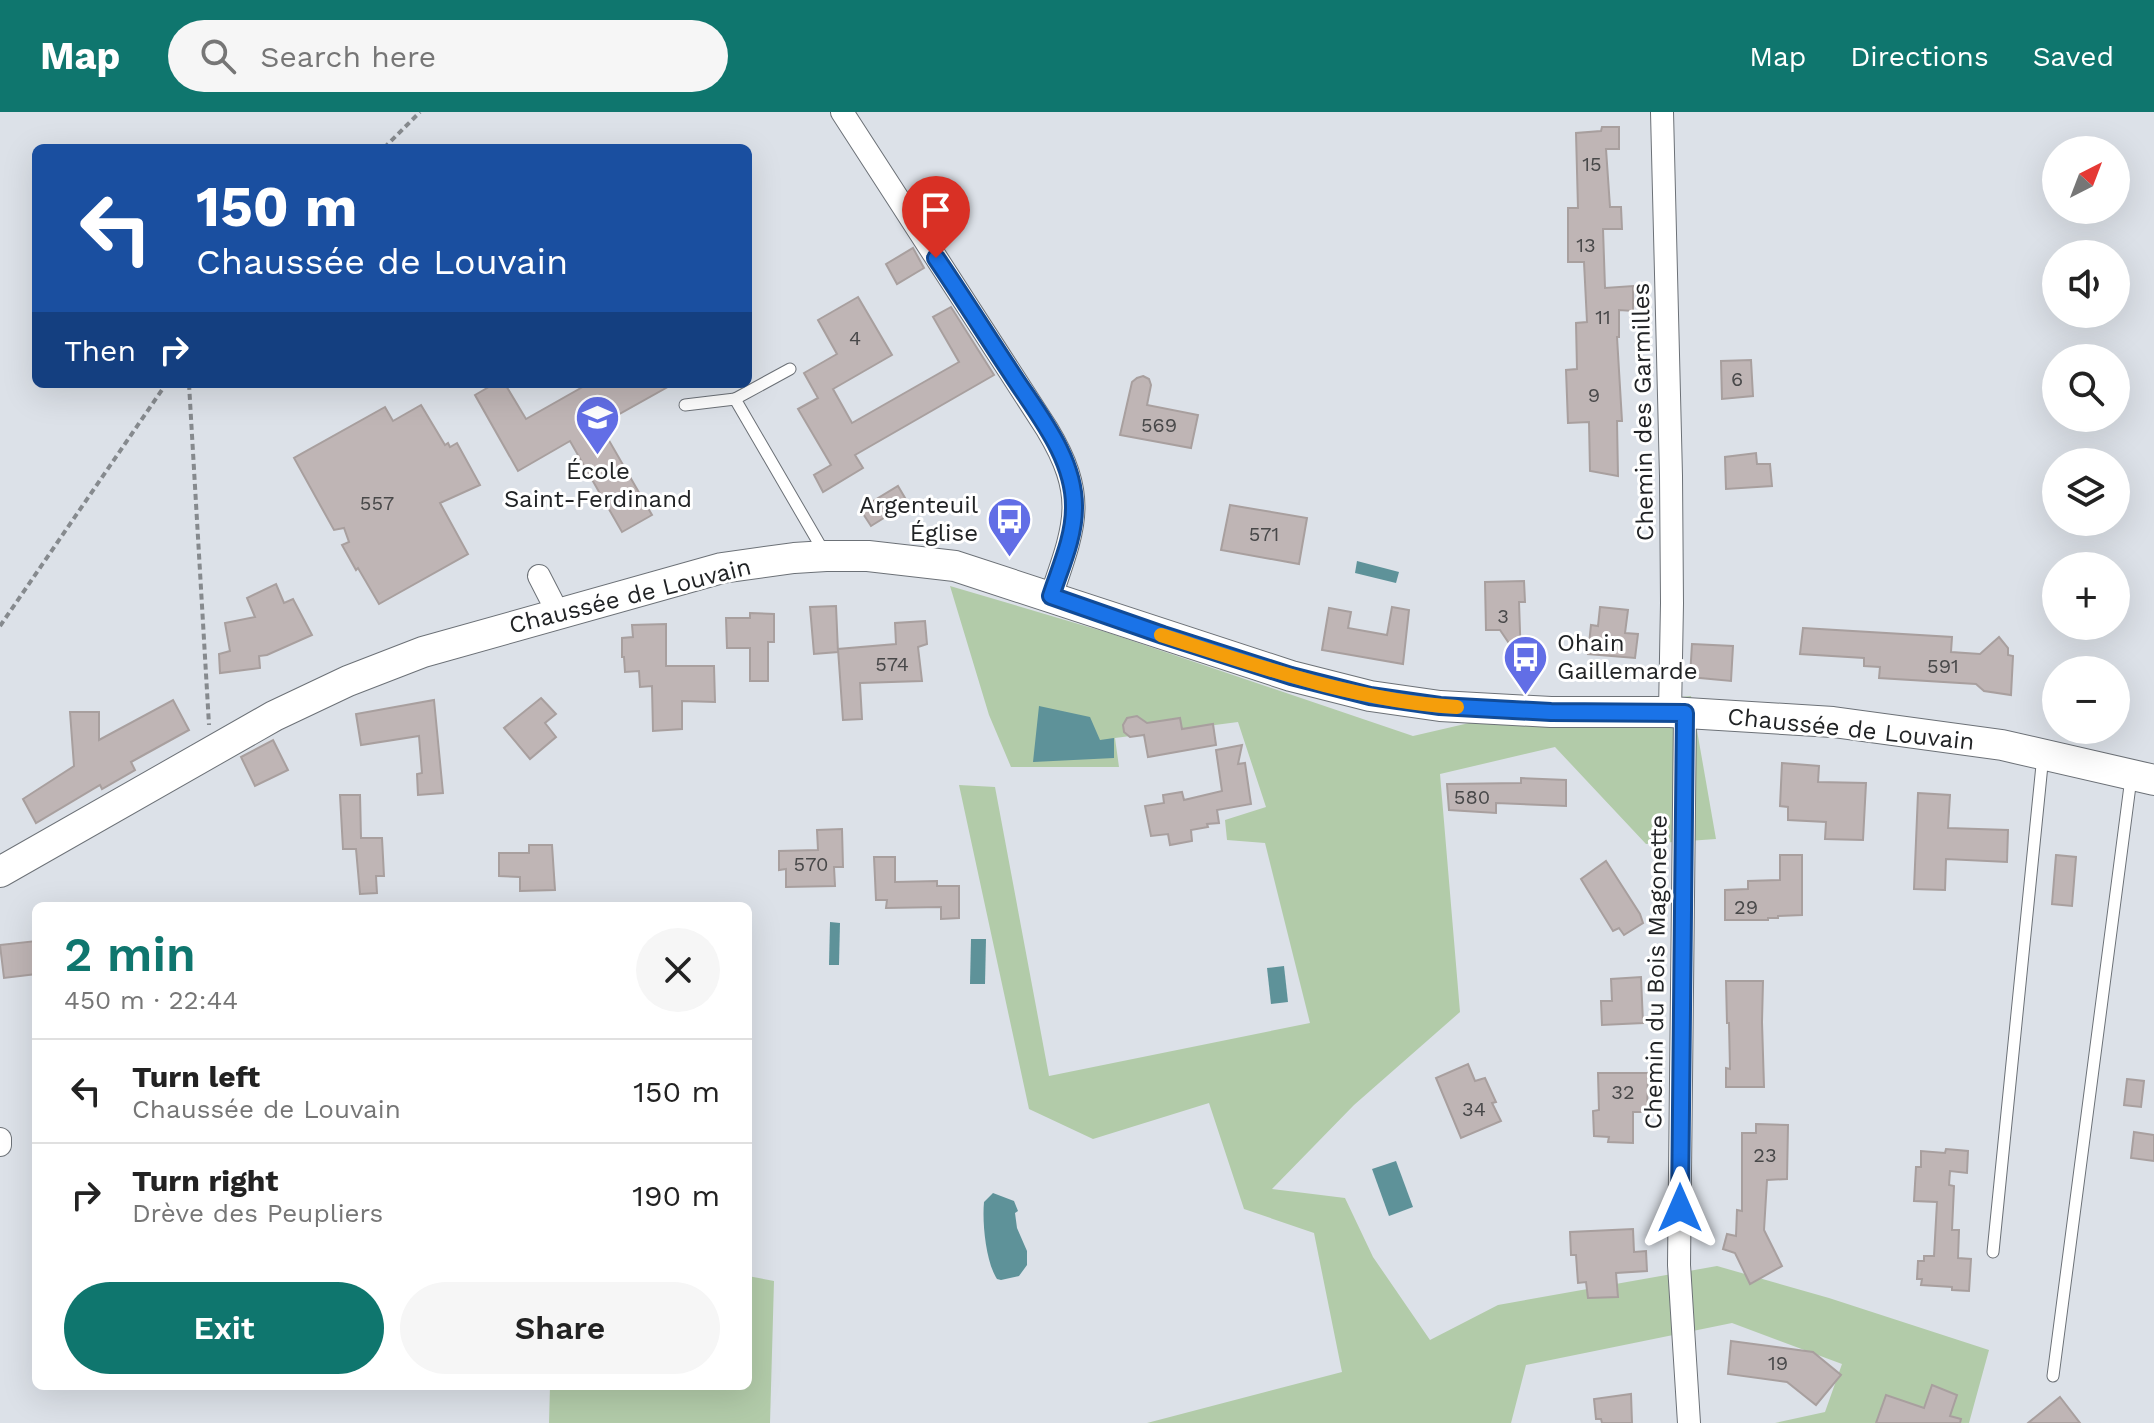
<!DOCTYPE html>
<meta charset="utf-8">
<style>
:root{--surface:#fff;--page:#f6f6f6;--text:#222;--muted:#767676;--line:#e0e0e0;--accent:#0f766e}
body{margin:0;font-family:"Work Sans",sans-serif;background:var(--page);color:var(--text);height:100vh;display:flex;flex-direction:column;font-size:30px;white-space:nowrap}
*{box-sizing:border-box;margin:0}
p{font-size:26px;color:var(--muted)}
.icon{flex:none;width:44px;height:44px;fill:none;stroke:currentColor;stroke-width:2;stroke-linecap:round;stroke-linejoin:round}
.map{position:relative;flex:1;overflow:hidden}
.details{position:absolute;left:32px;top:790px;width:720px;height:488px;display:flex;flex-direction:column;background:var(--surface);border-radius:12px;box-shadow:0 8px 32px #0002}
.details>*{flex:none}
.banner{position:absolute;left:32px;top:32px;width:720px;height:244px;border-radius:12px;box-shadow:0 8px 32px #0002;background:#1a4fa0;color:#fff;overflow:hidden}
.needle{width:52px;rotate:42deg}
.tools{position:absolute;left:2042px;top:24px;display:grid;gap:16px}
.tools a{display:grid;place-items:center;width:88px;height:88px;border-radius:50%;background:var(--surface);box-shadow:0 8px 32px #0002;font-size:40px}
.pin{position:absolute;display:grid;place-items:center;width:68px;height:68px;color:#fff;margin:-82px -34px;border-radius:50% 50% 50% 0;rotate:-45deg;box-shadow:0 0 8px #0007}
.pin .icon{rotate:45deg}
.me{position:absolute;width:88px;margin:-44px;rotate:0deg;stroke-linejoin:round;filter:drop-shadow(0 0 6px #0008)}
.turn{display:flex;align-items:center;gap:28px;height:168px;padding:0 32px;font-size:36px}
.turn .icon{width:104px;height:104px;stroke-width:2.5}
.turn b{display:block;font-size:56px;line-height:68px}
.then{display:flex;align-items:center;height:76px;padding:0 32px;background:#0003;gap:16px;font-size:30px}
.round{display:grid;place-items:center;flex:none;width:84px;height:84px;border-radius:42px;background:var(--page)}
.summary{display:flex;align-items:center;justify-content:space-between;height:136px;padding:0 32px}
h1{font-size:48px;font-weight:600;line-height:60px;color:var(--accent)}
.action{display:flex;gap:16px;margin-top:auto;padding:16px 32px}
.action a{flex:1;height:92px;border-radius:48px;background:var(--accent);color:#fff;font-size:32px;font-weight:600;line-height:92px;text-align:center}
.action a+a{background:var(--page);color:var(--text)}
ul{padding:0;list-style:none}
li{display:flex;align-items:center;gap:24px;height:104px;padding:0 32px;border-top:2px solid var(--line)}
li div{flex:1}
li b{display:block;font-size:30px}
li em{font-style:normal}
header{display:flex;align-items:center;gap:48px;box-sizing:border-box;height:112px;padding:0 40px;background:var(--accent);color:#fff}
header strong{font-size:38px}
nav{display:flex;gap:44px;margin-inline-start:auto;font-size:28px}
.search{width:560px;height:72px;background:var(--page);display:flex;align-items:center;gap:20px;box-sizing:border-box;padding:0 28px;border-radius:44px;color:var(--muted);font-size:30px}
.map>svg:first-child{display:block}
.green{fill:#b2cba9}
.water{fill:#5e9299}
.building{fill:#bfb5b5;stroke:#a89f9e;stroke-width:2}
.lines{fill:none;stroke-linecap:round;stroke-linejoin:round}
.service-casing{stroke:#6c7177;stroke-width:13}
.minor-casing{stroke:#6c7177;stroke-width:24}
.secondary-casing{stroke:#6c7177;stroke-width:32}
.path{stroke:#868a8e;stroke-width:4;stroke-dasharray:6 4;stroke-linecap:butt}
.service{stroke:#fff;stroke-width:11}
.minor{stroke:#fff;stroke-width:22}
.secondary{stroke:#fff;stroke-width:30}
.route-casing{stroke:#114b97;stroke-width:20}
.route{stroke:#1a73e8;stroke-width:14}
.slow{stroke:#f59e0b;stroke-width:14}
.labels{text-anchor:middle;stroke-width:6;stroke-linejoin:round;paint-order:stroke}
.number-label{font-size:20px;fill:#484849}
.street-label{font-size:24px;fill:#212325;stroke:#fff}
.poi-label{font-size:24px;fill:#212325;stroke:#fff}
</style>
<header>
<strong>Map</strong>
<div class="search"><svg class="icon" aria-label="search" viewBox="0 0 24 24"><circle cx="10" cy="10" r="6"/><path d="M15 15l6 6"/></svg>Search here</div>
<nav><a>Map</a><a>Directions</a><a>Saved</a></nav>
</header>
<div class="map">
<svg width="2154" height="1311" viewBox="0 0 2154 1311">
<rect width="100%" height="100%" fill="#dce1e8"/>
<g class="green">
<polygon points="950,474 1109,521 1413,624 1521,599 1691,584 1716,727 1646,732 1555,635 1440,662 1460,900 1354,993 1272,1077 1345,1086 1373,1145 1430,1228 1498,1193 1717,1154 1829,1186 1989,1238 1969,1311 1775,1311 1825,1300 1842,1252 1732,1211 1526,1253 1511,1311 1147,1311 1342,1260 1314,1121 1244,1097 1209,991 1093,1027 1029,997 959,673 995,675 1049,964 1310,911 1265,731 1227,728 1225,708 1266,695 1238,610 1115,626 1119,655 1011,655 989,603"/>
<polygon points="748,1164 774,1169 770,1311 549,1311 550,1274 748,1274"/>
</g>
<g class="water">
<polygon points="1357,449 1399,460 1396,471 1355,461"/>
<polygon points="1039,594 1090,605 1100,628 1114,626 1114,646 1033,650"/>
<polygon points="830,810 840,811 839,853 829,853"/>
<polygon points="971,827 986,827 985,872 970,872"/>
<polygon points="1284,854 1288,890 1271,892 1267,856"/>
<polygon points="1396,1049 1413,1095 1389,1104 1372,1057"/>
<path d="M993 1081 1014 1089 1018 1099 1015 1101 1017 1116 1027 1139V1153L1019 1164 1001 1168 997 1167C986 1150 982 1111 984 1090Z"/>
</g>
<g class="building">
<polygon points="1602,15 1619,15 1619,37 1606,37 1610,95 1621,95 1622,117 1603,117 1605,176 1633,174 1633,199 1619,198 1619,225 1617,225 1622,309 1617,309 1618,364 1590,359 1589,310 1568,311 1566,258 1577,257 1576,211 1587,210 1584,150 1568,150 1568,96 1578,96 1576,21 1601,19"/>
<polygon points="913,136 924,156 897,172 886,152"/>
<polygon points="858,185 892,243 833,277 852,311 959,250 933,205 951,195 994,263 855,343 863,356 823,380 814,363 831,353 798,297 818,286 804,261 837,242 818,208"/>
<polygon points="1751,248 1753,284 1722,287 1721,249"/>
<polygon points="1143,264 1149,267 1151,273 1147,293 1198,303 1191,336 1120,323 1132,270 1137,266"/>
<polygon points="494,272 505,272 526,307 588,272 673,272 600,313 652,403 622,420 570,329 518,359 475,283"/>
<polygon points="421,293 445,333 448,331 450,335 457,331 480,373 440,391 468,442 379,492 358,456 356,458 342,433 349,430 344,416 334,418 294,346 385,295 393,309"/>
<polygon points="1756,341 1757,352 1770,352 1772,374 1726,377 1725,345"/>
<polygon points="898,374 908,391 871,414 860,397"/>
<polygon points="1230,393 1307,406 1299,452 1221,438"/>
<polygon points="1524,469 1525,490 1519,490 1521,549 1500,518 1486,518 1485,470"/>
<polygon points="276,472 284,491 293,487 312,523 267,543 259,544 260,556 220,561 219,542 230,539 225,511 255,505 247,486"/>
<polygon points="836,494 838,540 814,542 810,495"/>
<polygon points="1392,495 1409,498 1403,552 1322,538 1329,496 1351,500 1348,516 1387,523"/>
<polygon points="1600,495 1628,498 1625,521 1638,522 1635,546 1588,542 1591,513 1598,514"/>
<polygon points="750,501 774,502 774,530 768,530 768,569 750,569 750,536 727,536 726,506 750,506"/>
<polygon points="925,509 927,532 918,535 922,569 860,571 862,607 843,608 838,537 896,532 895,511"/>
<polygon points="666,512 666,554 714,554 715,590 682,589 682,617 653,619 652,574 640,575 639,559 625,560 624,545 622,545 622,526 633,525 632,513"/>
<polygon points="1803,516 1952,525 1951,540 1980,542 1999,525 2008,536 2008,543 2013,544 2011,583 1984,579 1976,572 1879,566 1880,555 1864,554 1864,546 1800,542"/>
<polygon points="1692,532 1733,534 1731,569 1690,565"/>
<polygon points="541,586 556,602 545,611 556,625 530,647 504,616"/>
<polygon points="173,588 189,618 131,650 135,658 102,677 100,673 36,711 23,687 74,654 70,600 99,600 99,628"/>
<polygon points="434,588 443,681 418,683 417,662 422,661 419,624 361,633 356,602"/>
<polygon points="1137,604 1147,611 1180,606 1182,617 1213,612 1216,633 1148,645 1144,623 1130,625 1124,620 1123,613 1127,606"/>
<polygon points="273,628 288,658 255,674 241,645"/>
<polygon points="1242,633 1238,652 1245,651 1251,692 1217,698 1219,711 1207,712 1208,715 1191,718 1192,729 1170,733 1168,722 1151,724 1145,694 1164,691 1163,683 1182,680 1184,688 1222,679 1216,638"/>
<polygon points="1782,651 1819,654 1818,670 1866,671 1863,728 1825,727 1826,710 1788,708 1788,695 1780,694"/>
<polygon points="1521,666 1566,668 1566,694 1496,691 1496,701 1449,698 1447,672 1521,671"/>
<polygon points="1918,681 1950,683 1948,716 2008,718 2007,750 1946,747 1945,778 1914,777"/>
<polygon points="340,683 360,683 361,726 382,726 384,764 376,764 377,781 360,782 356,737 343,737"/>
<polygon points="842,717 843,755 834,755 835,774 786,775 786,757 779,758 779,739 818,738 817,718"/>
<polygon points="529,733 552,733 555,778 520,779 520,765 499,764 499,741 529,741"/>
<polygon points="1780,743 1802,743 1802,803 1778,804 1778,806 1768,806 1768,808 1725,808 1725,778 1748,777 1748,769 1780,768"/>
<polygon points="2056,743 2076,745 2072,794 2052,792"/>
<polygon points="874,745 895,745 895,770 937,769 937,774 959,774 959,806 941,807 941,795 886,796 887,788 876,788"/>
<polygon points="1606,749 1640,802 1643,811 1624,823 1619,816 1613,819 1581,767"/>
<polygon points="36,829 36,862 4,866 0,833"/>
<polygon points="1641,865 1643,911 1602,913 1601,889 1612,889 1611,867"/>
<polygon points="1726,869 1763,869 1762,910 1764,975 1726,975 1726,956 1730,957 1729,911 1727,911"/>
<polygon points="1468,952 1475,969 1485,966 1496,990 1492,991 1501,1009 1461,1026 1436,966"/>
<polygon points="1598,961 1648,961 1647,1000 1633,1000 1633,1031 1608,1030 1609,1025 1594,1024 1593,999 1599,998"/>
<polygon points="2127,967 2144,969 2141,995 2124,993"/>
<polygon points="1756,1012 1788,1013 1787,1067 1767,1068 1764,1118 1782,1154 1750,1172 1735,1141 1723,1137 1727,1122 1736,1124 1737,1098 1742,1099 1742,1021 1756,1021"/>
<polygon points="2134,1020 2154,1023 2154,1049 2131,1046"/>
<polygon points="1946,1037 1968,1039 1967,1061 1950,1059 1949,1073 1954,1074 1952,1118 1959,1118 1958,1146 1971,1147 1969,1179 1952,1178 1952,1175 1921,1173 1922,1167 1917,1167 1918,1149 1924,1149 1924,1144 1934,1144 1937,1090 1914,1089 1916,1055 1921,1055 1921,1039 1945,1041"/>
<polygon points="1633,1117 1634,1140 1646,1139 1647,1159 1616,1161 1618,1185 1588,1186 1586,1170 1578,1171 1576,1143 1571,1143 1570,1120"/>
<polygon points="1731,1229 1813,1240 1841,1263 1816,1293 1787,1270 1728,1262"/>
<polygon points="1932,1273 1957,1283 1950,1304 1961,1307 1960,1311 1876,1311 1886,1283 1924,1296"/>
<polygon points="1631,1282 1632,1311 1602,1311 1601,1307 1596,1307 1594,1287"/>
<polygon points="2060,1285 2080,1311 2028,1311"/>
</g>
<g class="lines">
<defs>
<g id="service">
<polyline points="790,257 735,287 824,440"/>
<polyline points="685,293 735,287"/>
<polyline points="1993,1140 2043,643"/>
<polyline points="2053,1264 2131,666"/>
</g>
<g id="minor">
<path d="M842 0 1047 317C1088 385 1075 414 1051 484"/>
<polyline points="1662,0 1671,364 1672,491 1670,600"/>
<polyline points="539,464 558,501"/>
<polyline points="1685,601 1679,1153 1689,1311"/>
<polyline points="0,1027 0,1033"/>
</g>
<polyline id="secondary" points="0,760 274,604 348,569 423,540 722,456 794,446 826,444 868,444 955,454 1291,564 1370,584 1440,594 1551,600 1670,600 1833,610 2002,633 2154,668"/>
</defs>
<use href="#service" class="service-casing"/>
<use href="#minor" class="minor-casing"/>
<use href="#secondary" class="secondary-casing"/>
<g class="path">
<polyline points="384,36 420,0"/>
<polyline points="189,272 209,613"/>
<polyline points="0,514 166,272"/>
</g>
<use href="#service" class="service"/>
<use href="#minor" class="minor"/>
<use href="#secondary" class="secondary"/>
</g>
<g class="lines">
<defs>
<path id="route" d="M936 146C961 183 985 221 1010 259 1036 300 1075 345 1074 396 1074 426 1060 456 1051 484L1163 523 1291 564 1370 584 1440 594 1551 600 1685 601 1680 1096"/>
</defs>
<use href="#route" class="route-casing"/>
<use href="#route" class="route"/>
<path class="slow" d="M1161 523C1258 554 1355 589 1457 595"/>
</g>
<defs>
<symbol id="school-pin" viewBox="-11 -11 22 30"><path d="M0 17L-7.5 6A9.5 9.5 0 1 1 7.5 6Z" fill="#626ee6" stroke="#fff"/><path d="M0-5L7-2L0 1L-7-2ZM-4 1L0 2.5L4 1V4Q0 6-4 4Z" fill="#fff"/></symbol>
<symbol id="bus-pin" viewBox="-11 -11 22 30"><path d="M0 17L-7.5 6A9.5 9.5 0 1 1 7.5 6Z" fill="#626ee6" stroke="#fff"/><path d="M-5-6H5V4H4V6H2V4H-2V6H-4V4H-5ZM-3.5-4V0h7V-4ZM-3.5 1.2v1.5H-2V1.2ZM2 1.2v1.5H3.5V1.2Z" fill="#fff"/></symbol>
</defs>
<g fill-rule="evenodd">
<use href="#school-pin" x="572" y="280" width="51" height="69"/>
<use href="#bus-pin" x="984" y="382" width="51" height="69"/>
<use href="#bus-pin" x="1500" y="520" width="51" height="69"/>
</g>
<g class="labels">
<g class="number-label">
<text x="1592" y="59">15</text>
<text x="1586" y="140">13</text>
<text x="1603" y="212">11</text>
<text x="855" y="233">4</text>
<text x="1737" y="274">6</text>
<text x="1594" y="290">9</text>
<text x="1159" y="320">569</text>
<text x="377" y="398">557</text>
<text x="1264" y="429">571</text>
<text x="1503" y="511">3</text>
<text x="892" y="559">574</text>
<text x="1943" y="561">591</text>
<text x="1472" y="692">580</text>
<text x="811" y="759">570</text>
<text x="1746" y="802">29</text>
<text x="1623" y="987">32</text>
<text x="1474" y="1004">34</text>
<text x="1765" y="1050">23</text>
<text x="1778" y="1258">19</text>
</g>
<g class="street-label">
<text transform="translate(1643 300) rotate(-91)" y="8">Chemin des Garmilles</text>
<text transform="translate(630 484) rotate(-14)" y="8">Chaussée de Louvain</text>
<text transform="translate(1851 617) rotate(6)" y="8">Chaussée de Louvain</text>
<text transform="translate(1656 860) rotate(-89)" y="8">Chemin du Bois Magonette</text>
</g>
<g class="poi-label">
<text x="598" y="367">École<tspan x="598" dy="28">Saint-Ferdinand</tspan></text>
<text x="978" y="401" text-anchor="end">Argenteuil<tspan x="978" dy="28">Église</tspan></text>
<text x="1557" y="539" text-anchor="start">Ohain<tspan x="1557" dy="28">Gaillemarde</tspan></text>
</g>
</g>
</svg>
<div class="tools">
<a><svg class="needle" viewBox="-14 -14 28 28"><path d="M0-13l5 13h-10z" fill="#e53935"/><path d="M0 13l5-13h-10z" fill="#767676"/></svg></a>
<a><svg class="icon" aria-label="sound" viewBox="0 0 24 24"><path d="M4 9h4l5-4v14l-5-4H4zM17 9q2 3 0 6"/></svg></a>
<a><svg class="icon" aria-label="search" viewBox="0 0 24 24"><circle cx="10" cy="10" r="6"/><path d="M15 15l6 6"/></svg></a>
<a><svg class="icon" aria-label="layers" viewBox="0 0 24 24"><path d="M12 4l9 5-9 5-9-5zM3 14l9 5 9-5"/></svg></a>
<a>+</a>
<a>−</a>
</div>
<div class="pin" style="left:936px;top:146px;background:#d93025"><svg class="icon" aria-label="arrive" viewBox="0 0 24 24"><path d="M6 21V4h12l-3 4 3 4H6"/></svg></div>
<svg class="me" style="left:1680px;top:1096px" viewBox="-20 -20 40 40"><path d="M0-17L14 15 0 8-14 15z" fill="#1a73e8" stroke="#fff" stroke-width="4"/></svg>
<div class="banner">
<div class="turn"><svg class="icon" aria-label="left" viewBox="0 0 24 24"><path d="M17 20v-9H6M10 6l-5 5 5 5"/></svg><div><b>150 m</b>Chaussée de Louvain</div></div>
<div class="then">Then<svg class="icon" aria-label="right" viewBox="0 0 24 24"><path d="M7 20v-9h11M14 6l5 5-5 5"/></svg></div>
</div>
<section class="details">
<div class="summary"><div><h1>2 min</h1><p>450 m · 22:44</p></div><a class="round"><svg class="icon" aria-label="close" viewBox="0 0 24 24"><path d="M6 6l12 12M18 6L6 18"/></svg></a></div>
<ul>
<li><svg class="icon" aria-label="left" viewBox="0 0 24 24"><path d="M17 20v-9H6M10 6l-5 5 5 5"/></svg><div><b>Turn left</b><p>Chaussée de Louvain</p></div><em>150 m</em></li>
<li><svg class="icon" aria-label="right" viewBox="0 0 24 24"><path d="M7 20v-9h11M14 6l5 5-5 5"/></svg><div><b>Turn right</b><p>Drève des Peupliers</p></div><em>190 m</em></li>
</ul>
<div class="action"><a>Exit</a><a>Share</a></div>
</section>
</div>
